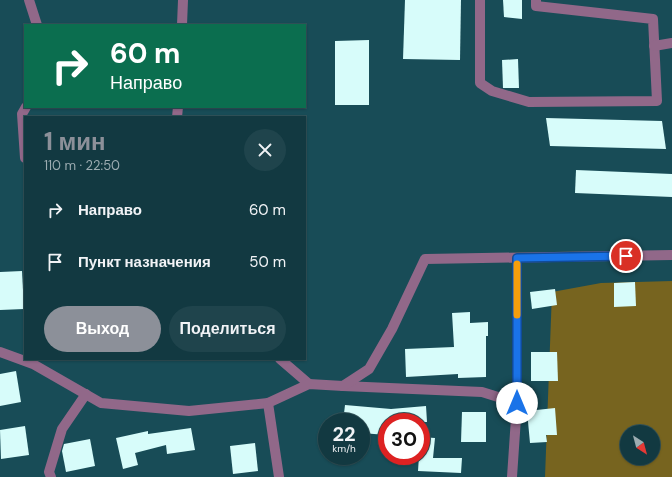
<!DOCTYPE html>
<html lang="ru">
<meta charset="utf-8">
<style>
:root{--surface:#123941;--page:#1f444c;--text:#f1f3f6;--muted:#9cacb1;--line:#31535a;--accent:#8c9099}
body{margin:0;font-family:"DM Sans",sans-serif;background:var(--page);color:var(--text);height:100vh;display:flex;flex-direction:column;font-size:15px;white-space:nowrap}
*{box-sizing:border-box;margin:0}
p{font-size:13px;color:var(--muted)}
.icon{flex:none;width:22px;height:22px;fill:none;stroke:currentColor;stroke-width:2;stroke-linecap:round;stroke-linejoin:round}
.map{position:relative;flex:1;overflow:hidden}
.details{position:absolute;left:24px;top:116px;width:282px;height:244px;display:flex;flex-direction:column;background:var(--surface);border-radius:0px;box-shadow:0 1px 3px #0004,0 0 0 1px var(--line)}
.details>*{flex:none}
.hud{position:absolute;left:24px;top:24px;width:282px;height:84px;border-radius:0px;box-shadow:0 1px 3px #0004,0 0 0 1px var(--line);background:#0b6e4f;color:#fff;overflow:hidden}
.needle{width:26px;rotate:144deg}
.controls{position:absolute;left:620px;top:425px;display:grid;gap:8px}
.controls a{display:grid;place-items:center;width:40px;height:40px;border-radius:50%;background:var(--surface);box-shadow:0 1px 3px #0004,0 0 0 1px var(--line);font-size:20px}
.speed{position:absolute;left:318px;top:413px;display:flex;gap:8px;font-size:20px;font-weight:700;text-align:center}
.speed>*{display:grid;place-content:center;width:52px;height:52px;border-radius:50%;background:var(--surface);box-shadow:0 1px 3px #0004,0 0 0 1px var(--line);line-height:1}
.speed small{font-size:10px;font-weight:400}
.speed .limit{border:6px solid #d22;background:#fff;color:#111}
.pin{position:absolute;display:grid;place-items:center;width:34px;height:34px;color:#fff;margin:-17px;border:2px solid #fff;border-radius:50%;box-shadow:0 1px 4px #0007}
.me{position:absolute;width:44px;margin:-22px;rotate:0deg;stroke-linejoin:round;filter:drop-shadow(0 0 3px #0008)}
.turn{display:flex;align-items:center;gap:14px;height:84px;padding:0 20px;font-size:18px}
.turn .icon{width:52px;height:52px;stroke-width:2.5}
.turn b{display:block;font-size:28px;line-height:34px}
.round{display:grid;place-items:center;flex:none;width:42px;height:42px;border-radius:21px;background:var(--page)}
.headline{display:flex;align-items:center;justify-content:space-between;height:68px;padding:0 20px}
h1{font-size:24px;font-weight:800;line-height:30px;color:var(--accent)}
.cta{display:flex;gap:8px;margin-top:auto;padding:8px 20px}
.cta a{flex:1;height:46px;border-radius:24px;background:var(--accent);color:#fff;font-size:16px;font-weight:800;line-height:46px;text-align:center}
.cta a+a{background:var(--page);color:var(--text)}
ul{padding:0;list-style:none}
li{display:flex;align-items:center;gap:12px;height:52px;padding:0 20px}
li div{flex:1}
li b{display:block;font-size:15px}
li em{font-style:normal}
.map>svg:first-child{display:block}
.green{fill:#77641f;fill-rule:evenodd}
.building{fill:#d7fcfa}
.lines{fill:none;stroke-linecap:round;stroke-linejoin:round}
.minor{stroke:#916889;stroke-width:10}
.route-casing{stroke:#114b97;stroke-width:10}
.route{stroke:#1a73e8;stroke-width:7}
.slow{stroke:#f59e0b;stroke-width:7}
</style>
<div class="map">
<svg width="672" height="477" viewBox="0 0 672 477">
<rect width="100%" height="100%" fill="#184c57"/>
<path class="green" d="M672 281V477H545L552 292 601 283ZM627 432H653V458H627Z"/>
<g class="building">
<polygon points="405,0 461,0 460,60 403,59"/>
<polygon points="503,0 522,0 522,19 504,17"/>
<polygon points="369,40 369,105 335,105 335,41"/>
<polygon points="518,59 519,88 503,88 502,60"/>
<polygon points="546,118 662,121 666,149 550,146"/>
<polygon points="576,170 672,174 672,197 575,193"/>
<polygon points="22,271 24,309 0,310 0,272"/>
<polygon points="635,282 636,306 614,307 614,283"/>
<polygon points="555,289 557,305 532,309 530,292"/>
<polygon points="470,312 470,323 488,322 488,336 486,336 486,377 458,378 458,374 406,377 405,349 454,347 452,313"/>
<polygon points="531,352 557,352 558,381 531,381"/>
<polygon points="16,371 21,402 0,406 0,374"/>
<polygon points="345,405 391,409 426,406 427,422 387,422 387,435 361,433 361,422 343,422"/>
<polygon points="555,408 557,435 546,435 547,442 530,443 527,411"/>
<polygon points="462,412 486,412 486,442 461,442"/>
<polygon points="25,426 29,455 1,459 0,430"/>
<polygon points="191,428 195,450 167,454 166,445 135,453 138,465 123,469 116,438 148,431 148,434"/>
<polygon points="421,437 435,438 433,458 462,458 461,473 418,471 419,456 421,456"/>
<polygon points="90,439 95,466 66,472 62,451 64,444"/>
<polygon points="255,443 258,471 233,474 230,446"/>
</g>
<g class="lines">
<g class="minor">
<polyline points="29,0 37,25"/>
<polyline points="480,0 480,83 492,91 529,102 657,101 653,19 536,6 536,0"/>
<polyline points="182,25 183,0"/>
<polyline points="654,46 672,43"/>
<polyline points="177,117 178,107"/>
<polyline points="25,158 22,114 26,107"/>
<polyline points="0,352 33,364 101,403 189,411 268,403"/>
<polyline points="280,359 309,384"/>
<polyline points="343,386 482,392 517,403"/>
<polyline points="51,477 49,472 62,429 86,394"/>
<polyline points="279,477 268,403 309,384 343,386 369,369 392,329 425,259 672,255"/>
<polyline points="512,477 517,403 517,258"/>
</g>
</g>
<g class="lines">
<defs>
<polyline id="route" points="517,403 517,258 626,256"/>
</defs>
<use href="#route" class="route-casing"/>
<use href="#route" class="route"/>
<polyline class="slow" points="517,264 517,315"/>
</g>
</svg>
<div class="controls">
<a><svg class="needle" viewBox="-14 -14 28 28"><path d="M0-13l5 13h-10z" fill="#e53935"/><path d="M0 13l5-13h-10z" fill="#9cacb1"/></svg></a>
</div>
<div class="speed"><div>22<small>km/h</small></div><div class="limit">30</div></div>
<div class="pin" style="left:626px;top:256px;background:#d93025"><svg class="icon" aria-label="arrive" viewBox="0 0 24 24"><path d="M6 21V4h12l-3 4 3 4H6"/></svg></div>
<svg class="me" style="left:517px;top:403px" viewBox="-20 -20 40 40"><circle r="19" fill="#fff"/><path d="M0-13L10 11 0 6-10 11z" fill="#1a73e8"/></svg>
<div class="hud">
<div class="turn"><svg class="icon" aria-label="right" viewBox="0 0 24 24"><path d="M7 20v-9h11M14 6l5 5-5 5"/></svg><div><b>60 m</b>Направо</div></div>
</div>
<section class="details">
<div class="headline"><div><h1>1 мин</h1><p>110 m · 22:50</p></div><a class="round"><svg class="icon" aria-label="close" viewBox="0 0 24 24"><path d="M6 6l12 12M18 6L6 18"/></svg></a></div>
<ul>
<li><svg class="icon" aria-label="right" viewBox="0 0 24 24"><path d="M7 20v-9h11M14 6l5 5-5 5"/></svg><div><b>Направо</b></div><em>60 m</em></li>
<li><svg class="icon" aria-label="arrive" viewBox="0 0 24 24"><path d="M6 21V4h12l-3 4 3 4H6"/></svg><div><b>Пункт назначения</b></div><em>50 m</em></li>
</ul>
<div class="cta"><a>Выход</a><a>Поделиться</a></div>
</section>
</div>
